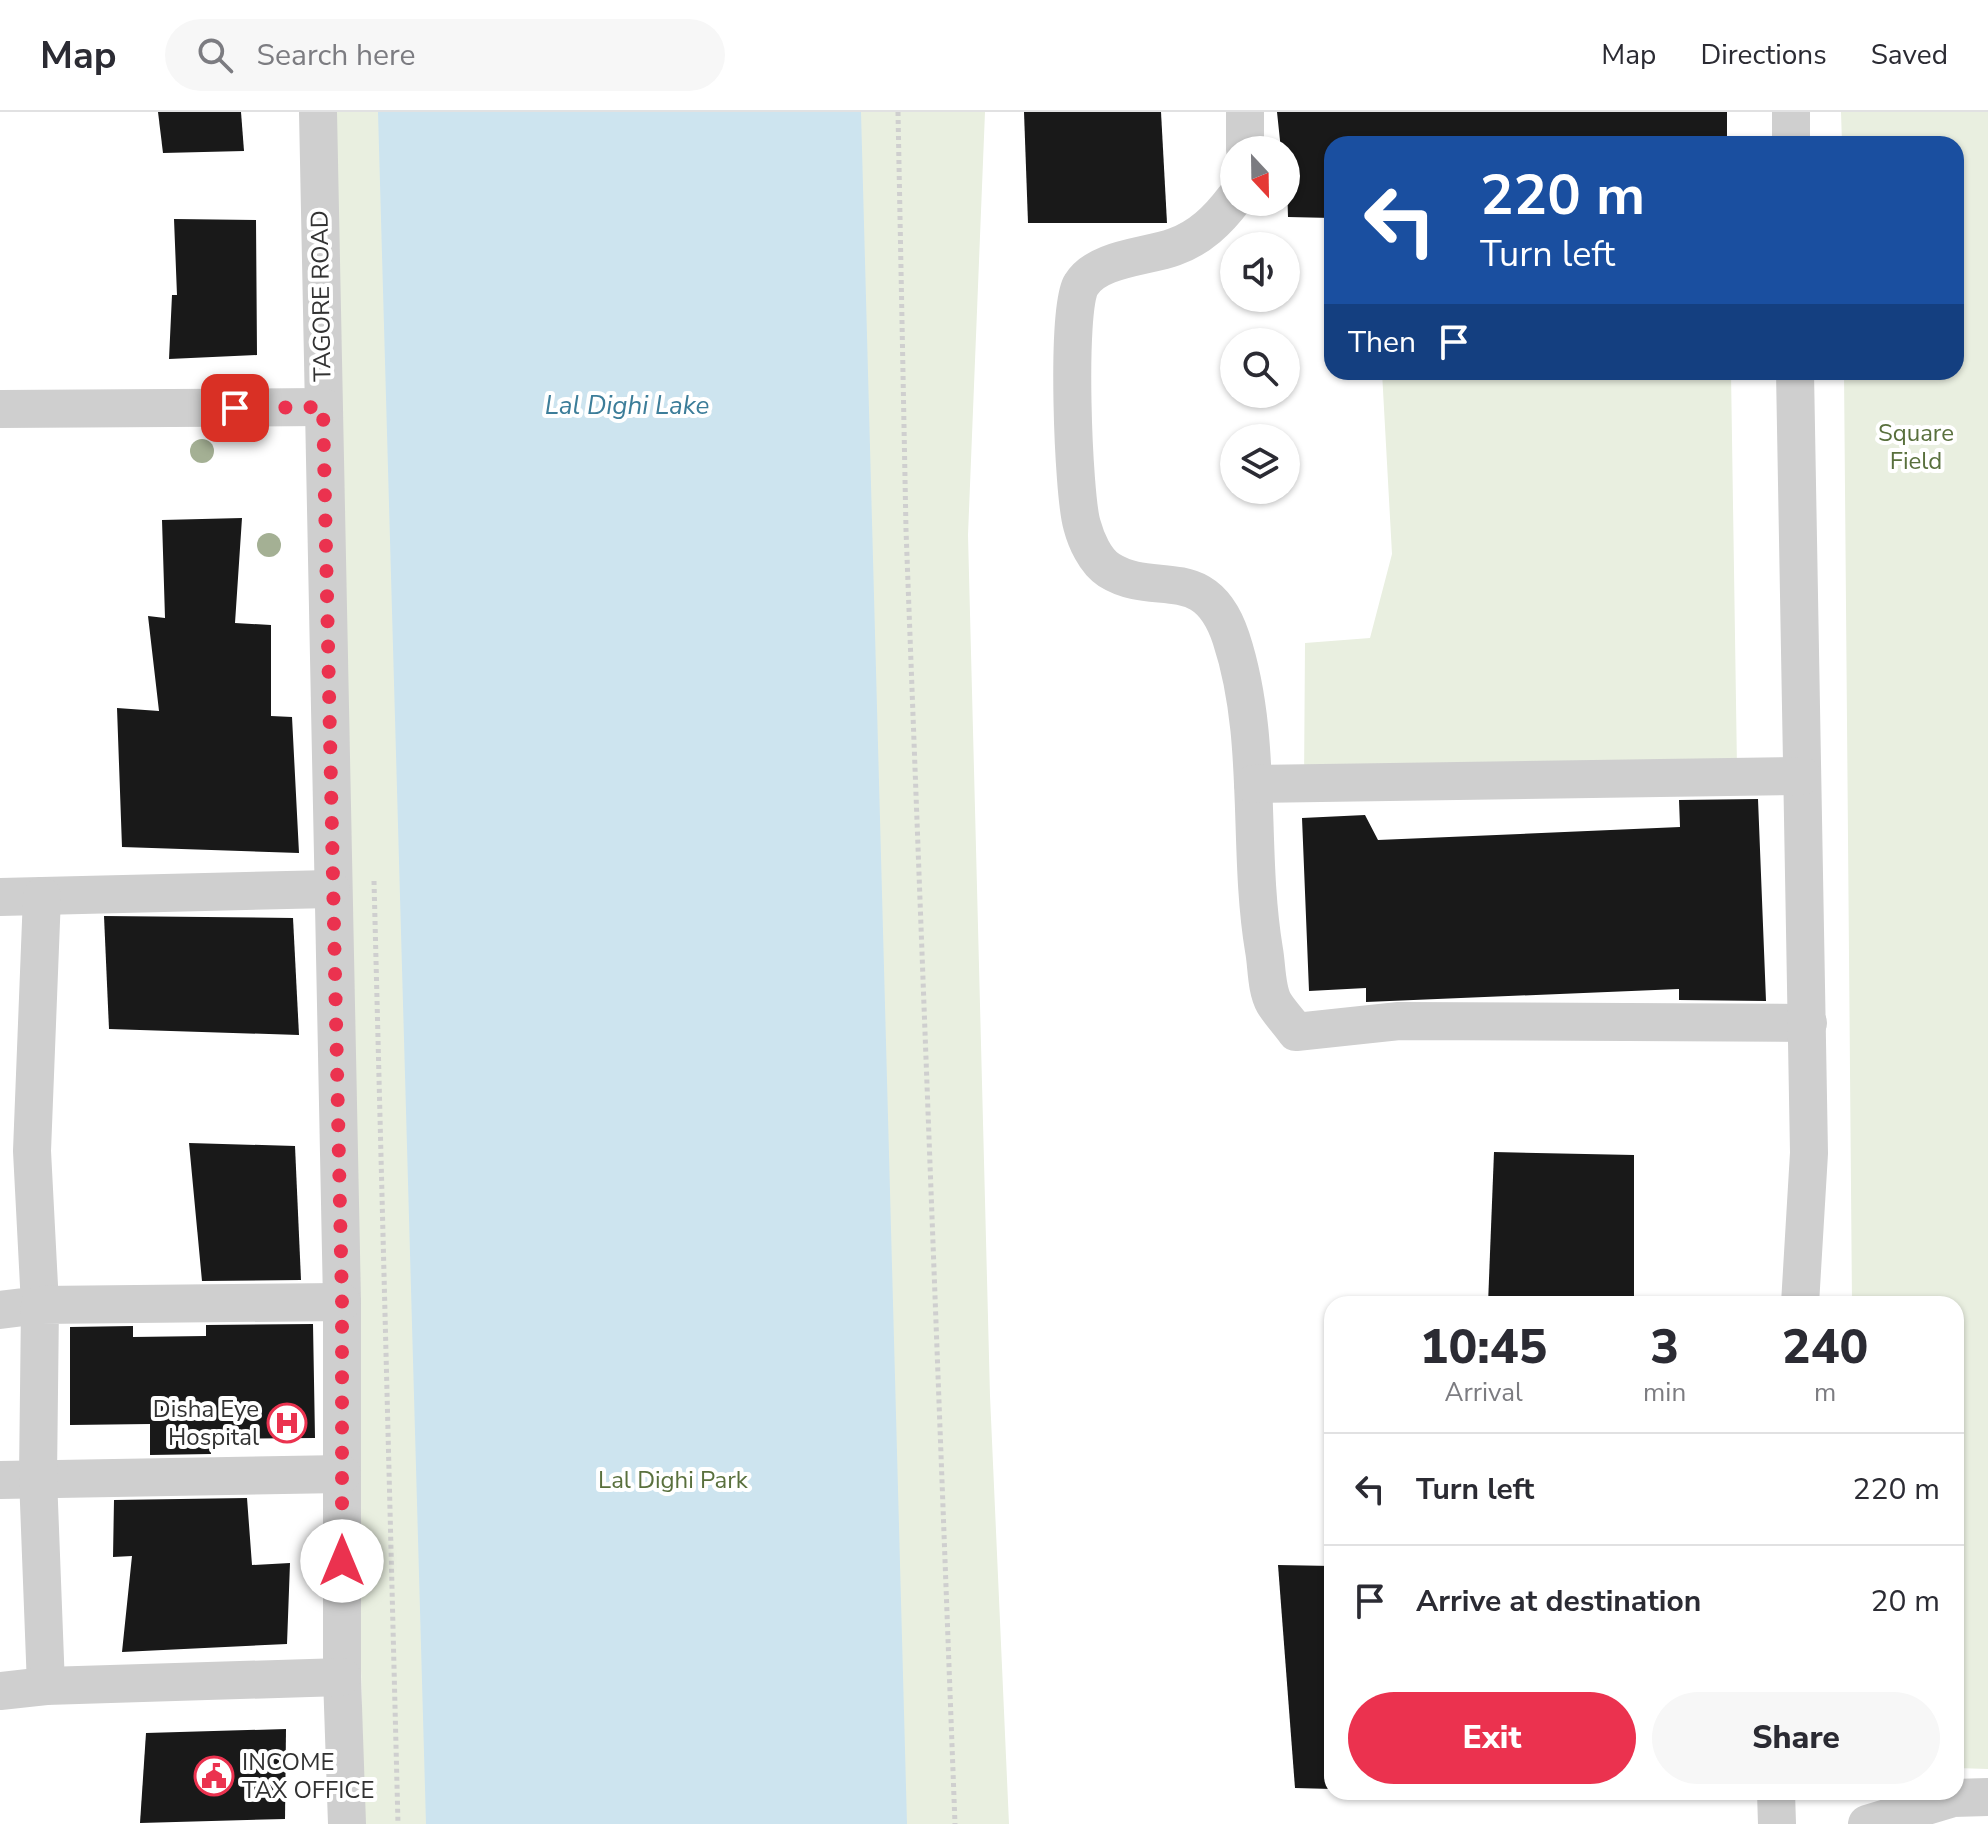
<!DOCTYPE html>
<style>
:root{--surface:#fff;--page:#f7f7f7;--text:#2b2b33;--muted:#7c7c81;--line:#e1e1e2;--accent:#eb324f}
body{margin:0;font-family:"Nunito Sans",sans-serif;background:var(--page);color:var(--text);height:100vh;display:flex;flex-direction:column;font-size:30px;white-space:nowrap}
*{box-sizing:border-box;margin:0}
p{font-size:26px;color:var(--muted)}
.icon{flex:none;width:44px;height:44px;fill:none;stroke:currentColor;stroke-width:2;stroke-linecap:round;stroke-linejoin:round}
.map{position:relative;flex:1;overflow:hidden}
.details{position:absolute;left:1324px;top:1184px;width:640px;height:504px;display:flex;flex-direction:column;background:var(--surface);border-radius:24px;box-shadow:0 2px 6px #0004}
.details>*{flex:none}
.top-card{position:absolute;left:1324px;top:24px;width:640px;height:244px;border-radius:24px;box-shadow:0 2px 6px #0004;background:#1a4fa0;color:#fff;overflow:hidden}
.needle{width:52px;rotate:158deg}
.fabs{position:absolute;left:1220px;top:24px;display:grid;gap:16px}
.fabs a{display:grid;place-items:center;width:80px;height:80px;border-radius:50%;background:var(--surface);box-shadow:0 2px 6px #0004;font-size:40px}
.pin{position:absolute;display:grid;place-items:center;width:68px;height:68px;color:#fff;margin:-34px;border-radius:16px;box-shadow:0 4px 12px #0006}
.me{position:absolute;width:88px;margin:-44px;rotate:0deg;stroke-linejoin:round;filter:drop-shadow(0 0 6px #0008)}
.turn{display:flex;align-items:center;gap:28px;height:168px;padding:0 24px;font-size:36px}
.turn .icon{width:104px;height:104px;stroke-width:2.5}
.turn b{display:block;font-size:56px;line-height:68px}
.then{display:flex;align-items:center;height:76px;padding:0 24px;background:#0003;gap:16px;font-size:30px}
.eta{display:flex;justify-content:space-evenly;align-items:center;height:136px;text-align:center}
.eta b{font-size:48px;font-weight:800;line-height:56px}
.cta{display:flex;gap:16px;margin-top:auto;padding:16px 24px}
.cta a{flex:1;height:92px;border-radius:48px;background:var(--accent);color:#fff;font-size:32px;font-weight:800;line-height:92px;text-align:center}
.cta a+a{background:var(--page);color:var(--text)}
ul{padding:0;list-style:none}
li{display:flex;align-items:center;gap:24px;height:112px;padding:0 24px;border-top:2px solid var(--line)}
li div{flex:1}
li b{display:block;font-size:30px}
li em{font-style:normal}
header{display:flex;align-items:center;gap:48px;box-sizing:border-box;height:112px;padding:0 40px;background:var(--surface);border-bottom:2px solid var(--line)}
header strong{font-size:38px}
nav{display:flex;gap:44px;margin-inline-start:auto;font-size:28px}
.search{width:560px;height:72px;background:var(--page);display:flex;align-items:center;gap:20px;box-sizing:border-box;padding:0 28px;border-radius:44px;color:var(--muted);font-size:30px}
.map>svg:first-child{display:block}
.green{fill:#e9efe0}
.water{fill:#cde4ef}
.building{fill:#191919}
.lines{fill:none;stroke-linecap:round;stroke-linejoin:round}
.path{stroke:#cfcfcf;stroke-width:5;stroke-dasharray:4 4;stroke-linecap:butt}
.minor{stroke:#cfcfcf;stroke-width:38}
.tree{fill:#a4b094}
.route{stroke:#eb324f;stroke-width:14;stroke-dasharray:0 25.2}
.labels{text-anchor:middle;stroke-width:8;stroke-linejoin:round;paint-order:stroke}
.street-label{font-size:24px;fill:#323232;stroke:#fff}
.park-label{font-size:24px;fill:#59703d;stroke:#fff}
.poi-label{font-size:24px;fill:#323232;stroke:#fff;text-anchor:end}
.water-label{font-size:26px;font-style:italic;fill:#3c7d99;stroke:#fff}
</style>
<header>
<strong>Map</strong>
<div class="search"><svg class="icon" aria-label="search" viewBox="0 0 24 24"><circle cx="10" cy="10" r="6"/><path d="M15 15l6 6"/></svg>Search here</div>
<nav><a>Map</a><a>Directions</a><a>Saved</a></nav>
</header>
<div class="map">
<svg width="1988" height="1712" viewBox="0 0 1988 1712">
<rect width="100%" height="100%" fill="#fff"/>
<g class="green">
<polygon points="331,0 985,0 968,423 990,1284 1009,1712 364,1712"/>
<polygon points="1841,0 1988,0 1988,1657 1956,1656 1956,1192 1852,1192 1844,260 1956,260 1956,32 1842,32"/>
<polygon points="1382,260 1731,260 1737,656 1304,673 1305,531 1370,526 1392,442"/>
</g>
<polygon class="water" points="378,0 861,0 907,1712 426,1712"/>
<g class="building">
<polygon points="158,0 241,0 244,39 163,41"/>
<polygon points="1024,0 1161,0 1167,111 1028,111"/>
<polygon points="1277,0 1727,0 1727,32 1332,32 1332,106 1288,105 1286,38 1281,38"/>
<polygon points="174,107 256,108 257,243 169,247 172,183 177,183"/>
<polygon points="242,406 235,511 271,513 271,604 292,605 299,741 122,735 117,596 159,599 148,504 165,506 162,408"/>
<polygon points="1758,687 1766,889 1679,888 1679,877 1366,890 1366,876 1309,879 1302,706 1365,703 1378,728 1680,715 1679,688"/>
<polygon points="104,804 293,806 299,923 109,917"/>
<polygon points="189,1031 295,1034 301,1168 202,1169"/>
<polygon points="1494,1040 1634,1043 1634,1192 1488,1192"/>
<polygon points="313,1212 315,1326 211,1327 211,1342 150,1343 150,1312 70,1313 70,1215 133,1214 133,1225 206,1224 206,1213"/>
<polygon points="247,1386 252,1453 290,1451 287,1532 122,1540 132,1444 113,1445 114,1388"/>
<polygon points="1278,1453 1332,1454 1332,1677 1295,1676"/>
<polygon points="286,1617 285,1707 140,1711 146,1621"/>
</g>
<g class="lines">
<g class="path">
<polyline points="898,0 906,418 955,1712"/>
<polyline points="374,769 398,1712"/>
</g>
<g class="minor">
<polyline points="318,0 342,1190 342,1565 347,1712"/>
<polyline points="1791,0 1791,32"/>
<polyline points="1245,38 1245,0"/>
<path d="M1234 87C1218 108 1200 126 1174 135 1147 145 1097 146 1081 173 1066 196 1073 383 1082 413 1086 428 1095 449 1109 458 1155 487 1205 448 1231 526 1264 626 1247 736 1264 838 1267 854 1266 877 1274 891 1280 901 1289 910 1296 920L1399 909 1808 911"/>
<polyline points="1795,260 1809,1041 1800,1192"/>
<polyline points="0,297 323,295"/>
<polyline points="1253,672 1802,664"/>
<polyline points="0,785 331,777"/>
<polyline points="0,1198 40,1193 32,1039 42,784"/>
<polyline points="0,1368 342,1362"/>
<polyline points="46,1574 38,1365 40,1193 342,1190"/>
<polyline points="0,1579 46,1574 342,1565"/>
<polyline points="1776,1680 1777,1712"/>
<polyline points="1867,1712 1953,1686 1988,1685"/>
</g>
</g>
<g class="tree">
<circle cx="202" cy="339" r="12"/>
<circle cx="269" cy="433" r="12"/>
</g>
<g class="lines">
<polyline class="route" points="235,296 323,295 342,1190 342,1449"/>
</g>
<defs>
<symbol id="hospital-ring" viewBox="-11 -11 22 22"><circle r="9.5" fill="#fff" stroke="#eb324f" stroke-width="1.5"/><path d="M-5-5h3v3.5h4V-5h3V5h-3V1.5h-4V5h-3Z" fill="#eb324f"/></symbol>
<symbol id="civic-ring" viewBox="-11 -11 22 22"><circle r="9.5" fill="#fff" stroke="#eb324f" stroke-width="1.5"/><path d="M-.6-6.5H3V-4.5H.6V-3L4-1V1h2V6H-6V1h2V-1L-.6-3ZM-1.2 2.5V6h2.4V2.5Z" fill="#eb324f"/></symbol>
</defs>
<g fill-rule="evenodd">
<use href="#hospital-ring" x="265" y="1289" width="44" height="44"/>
<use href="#civic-ring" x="192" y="1642" width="44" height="44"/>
</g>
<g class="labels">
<g class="street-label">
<text transform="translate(321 184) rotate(-91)" y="8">TAGORE ROAD</text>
</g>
<g class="park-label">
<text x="1916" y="329">Square<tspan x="1916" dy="28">Field</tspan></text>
<text x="673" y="1376">Lal Dighi Park</text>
</g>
<g class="poi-label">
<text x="259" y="1305">Disha Eye<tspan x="259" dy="28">Hospital</tspan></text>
<text x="242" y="1658" text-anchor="start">INCOME<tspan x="242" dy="28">TAX OFFICE</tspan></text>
</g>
<g class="water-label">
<text x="627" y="302">Lal Dighi Lake</text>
</g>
</g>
</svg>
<div class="fabs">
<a><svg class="needle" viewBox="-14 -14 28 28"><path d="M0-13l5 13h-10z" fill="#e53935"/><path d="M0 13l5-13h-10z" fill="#7c7c81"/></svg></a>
<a><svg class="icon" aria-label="sound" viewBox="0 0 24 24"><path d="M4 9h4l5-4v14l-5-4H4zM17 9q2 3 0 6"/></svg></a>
<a><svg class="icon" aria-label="search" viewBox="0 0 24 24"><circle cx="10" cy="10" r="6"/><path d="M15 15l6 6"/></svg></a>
<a><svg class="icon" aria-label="layers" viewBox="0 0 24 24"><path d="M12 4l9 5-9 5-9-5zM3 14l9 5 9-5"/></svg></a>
</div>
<div class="pin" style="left:235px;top:296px;background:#d93025"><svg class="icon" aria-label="arrive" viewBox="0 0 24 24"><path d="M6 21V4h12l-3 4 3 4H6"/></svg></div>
<svg class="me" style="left:342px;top:1449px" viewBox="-20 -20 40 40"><circle r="19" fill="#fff"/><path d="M0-13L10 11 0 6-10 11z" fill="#eb324f"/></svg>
<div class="top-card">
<div class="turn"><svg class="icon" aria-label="left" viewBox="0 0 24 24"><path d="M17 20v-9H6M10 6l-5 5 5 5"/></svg><div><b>220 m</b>Turn left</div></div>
<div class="then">Then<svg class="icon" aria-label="arrive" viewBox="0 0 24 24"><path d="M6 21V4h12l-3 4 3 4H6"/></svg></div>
</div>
<section class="details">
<div class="eta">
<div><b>10:45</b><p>Arrival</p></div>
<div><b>3</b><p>min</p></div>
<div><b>240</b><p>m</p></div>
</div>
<ul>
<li><svg class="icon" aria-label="left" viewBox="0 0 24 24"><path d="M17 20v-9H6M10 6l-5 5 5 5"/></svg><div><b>Turn left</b></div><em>220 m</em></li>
<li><svg class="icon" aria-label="arrive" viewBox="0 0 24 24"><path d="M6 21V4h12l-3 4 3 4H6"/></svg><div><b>Arrive at destination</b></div><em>20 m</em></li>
</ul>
<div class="cta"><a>Exit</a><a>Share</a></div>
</section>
</div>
